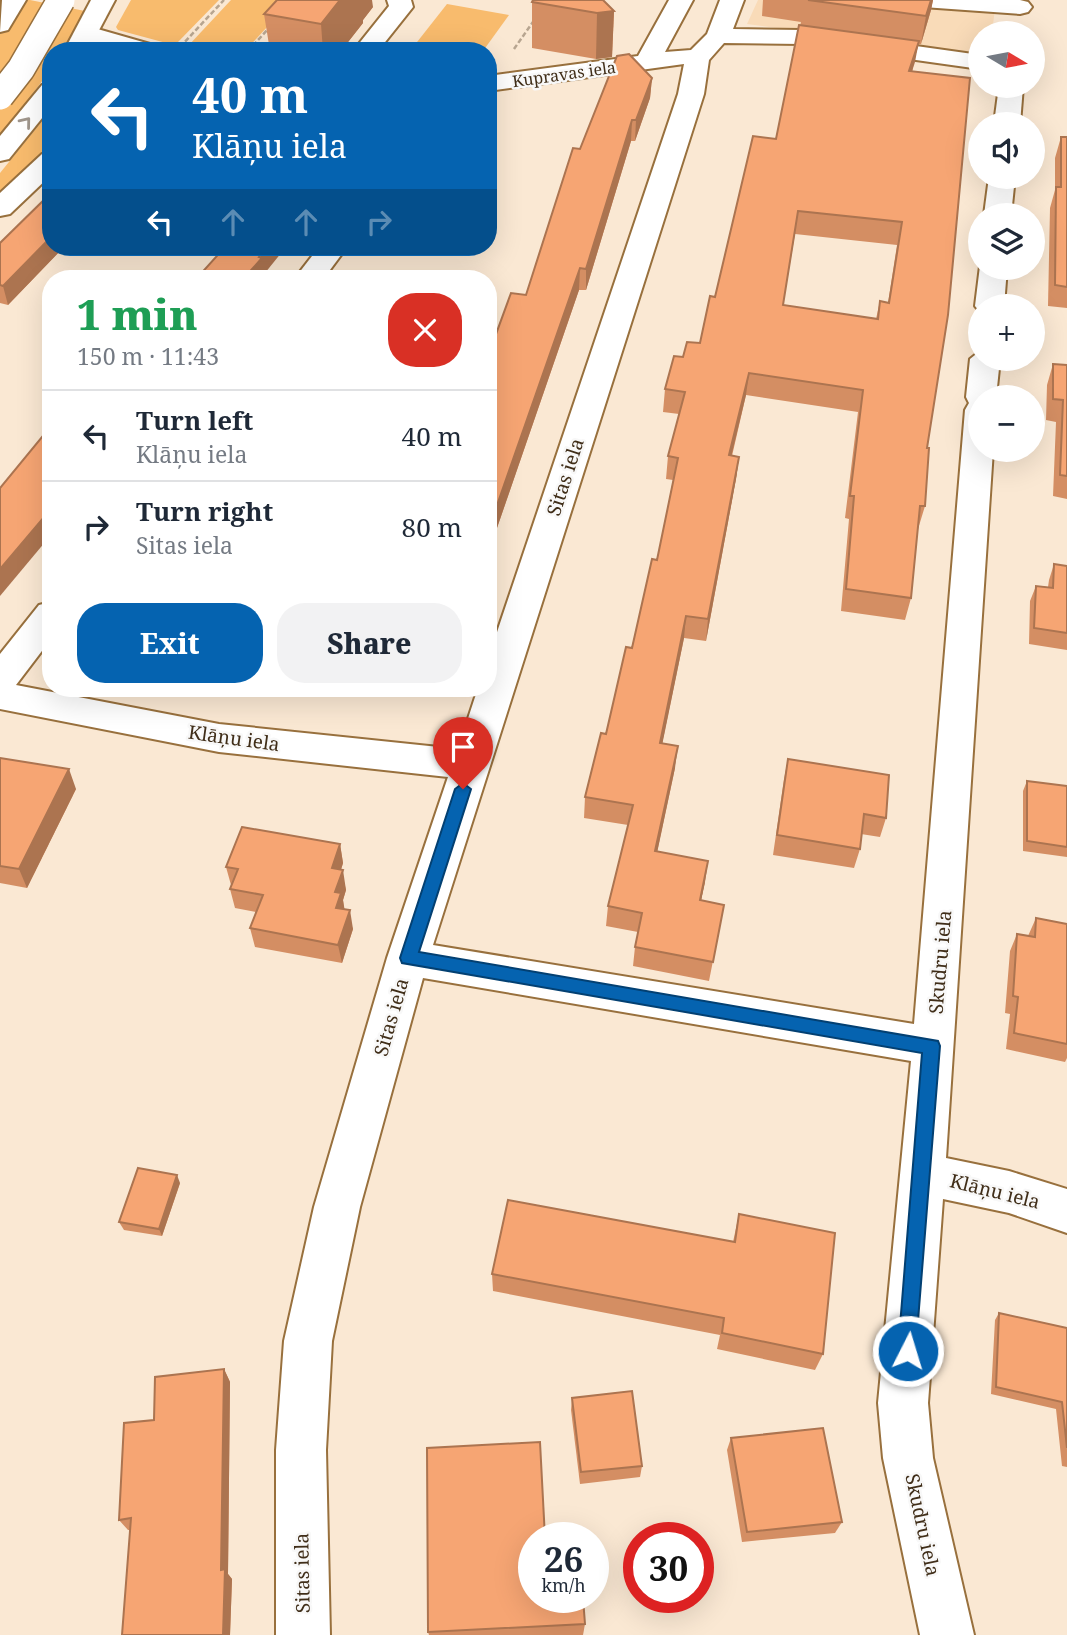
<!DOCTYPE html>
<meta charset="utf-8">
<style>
:root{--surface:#fff;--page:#f2f2f3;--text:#1f2937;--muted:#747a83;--line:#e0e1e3;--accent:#0563b0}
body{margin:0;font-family:"Noto Serif",serif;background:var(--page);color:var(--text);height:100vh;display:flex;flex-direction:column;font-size:26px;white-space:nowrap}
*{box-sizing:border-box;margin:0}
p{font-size:23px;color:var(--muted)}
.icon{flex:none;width:38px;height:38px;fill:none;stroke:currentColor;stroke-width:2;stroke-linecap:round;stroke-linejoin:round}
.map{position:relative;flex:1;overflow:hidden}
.details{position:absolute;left:42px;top:270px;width:455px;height:427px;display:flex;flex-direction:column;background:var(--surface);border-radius:28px;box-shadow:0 7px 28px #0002}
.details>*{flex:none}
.banner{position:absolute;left:42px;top:42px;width:455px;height:214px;border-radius:28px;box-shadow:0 7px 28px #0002;background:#0563b0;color:#fff;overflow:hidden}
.needle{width:46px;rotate:100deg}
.tools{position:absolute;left:968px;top:21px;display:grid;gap:14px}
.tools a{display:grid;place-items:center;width:77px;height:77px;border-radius:50%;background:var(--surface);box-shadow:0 7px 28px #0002;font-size:35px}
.speed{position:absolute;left:518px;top:1522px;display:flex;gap:14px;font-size:35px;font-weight:700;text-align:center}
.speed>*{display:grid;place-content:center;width:91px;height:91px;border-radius:50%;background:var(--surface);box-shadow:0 7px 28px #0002;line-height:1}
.speed small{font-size:18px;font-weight:400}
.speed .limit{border:10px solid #d22;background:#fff;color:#111}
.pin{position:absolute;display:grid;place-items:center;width:60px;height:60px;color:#fff;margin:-72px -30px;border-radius:50% 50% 50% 0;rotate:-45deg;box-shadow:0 0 7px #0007}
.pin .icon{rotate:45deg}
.me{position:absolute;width:77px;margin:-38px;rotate:5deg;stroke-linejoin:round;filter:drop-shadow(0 0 5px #0008)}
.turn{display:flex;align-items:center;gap:24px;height:147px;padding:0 35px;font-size:32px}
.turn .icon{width:91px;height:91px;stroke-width:2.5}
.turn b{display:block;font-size:49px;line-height:60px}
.lanes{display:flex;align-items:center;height:66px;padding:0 35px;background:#0003;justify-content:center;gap:35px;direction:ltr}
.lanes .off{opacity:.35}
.round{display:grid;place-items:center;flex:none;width:74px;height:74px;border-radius:28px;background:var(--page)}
.overview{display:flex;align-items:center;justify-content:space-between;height:119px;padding:0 35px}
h1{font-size:42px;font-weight:800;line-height:52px;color:#1e9e55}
.primary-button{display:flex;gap:14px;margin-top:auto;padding:14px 35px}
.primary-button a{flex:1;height:80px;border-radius:28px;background:var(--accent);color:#fff;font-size:28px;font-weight:800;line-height:80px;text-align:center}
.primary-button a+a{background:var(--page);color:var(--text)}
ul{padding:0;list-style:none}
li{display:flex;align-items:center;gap:21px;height:91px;padding:0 35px;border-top:2px solid var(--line)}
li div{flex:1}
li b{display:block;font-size:26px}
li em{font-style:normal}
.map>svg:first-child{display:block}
.built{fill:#f9dbb8}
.green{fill:#f8bb6d}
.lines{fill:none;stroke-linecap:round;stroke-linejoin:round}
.minor-casing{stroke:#98703d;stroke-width:4}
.highway-casing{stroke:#98703d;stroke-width:4}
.path{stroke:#b7a590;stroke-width:2.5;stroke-dasharray:5 2.5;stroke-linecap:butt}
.minor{fill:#fff;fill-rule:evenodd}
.highway{fill:#fff;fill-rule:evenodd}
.highway-bridge-casing{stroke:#98703d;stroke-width:30;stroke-linecap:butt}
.highway-bridge{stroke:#fff;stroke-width:27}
.wall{fill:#d48e63;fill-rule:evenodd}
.shaded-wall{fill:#ac7450}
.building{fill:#f6a573;stroke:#ac7450;stroke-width:2;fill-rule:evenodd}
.oneway{stroke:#a0968c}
.route{fill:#0563b0;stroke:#034072;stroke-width:2}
.labels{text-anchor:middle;stroke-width:5;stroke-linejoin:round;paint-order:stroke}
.far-street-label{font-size:16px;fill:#402e19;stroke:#f8f8f8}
.street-label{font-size:19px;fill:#402e19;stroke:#f8f8f8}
</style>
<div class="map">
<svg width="1067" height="1635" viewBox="0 0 1067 1635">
<rect width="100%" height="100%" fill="#fae8d3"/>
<polygon class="built" points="758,0 996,0 992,33 980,33 980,55 747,24"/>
<g class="green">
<polygon points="0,0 30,0 85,11 63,51 51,51 51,69 0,138"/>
<polygon points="131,0 219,0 178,42 170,44 118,30 116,27"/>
<polygon points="231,0 292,0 245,51 216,51 188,46"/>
<polygon points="447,4 509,15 483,51 410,51"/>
<polygon points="51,110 51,145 0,194 0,173"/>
</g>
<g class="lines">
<defs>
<g id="minor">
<polygon points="387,0 411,0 413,7 378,51 353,51 389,6"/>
<polygon points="669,0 693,0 665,52 691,50 707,34 720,0 744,0 733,29 802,30 980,55 980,69 802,44 724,43 709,60 704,94 433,945 914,1024 965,410 969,403 966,397 970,359 980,351 980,359 1000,359 996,397 980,397 980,450 993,450 946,1158 1009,1171 1067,1189 1067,1233 1009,1213 943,1199 928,1403 933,1458 974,1635 920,1635 883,1458 878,1403 911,1061 423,978 360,1207 332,1341 326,1450 330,1635 276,1635 276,1450 284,1341 314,1207 387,958 448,777 219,752 0,709 0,654 39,605 51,602 51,639 16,685 219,724 458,749 478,688 488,688 488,659 678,94 684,64 488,91 488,76 638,56"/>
<polygon points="911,0 1020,0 1028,2 1032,7 1028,12 1020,14 923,7 915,5"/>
<polygon points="87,26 157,46 160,51 121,51 79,38 75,33 79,28"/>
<polygon points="999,86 1023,86 1020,124 994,124"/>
<polygon points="51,152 51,175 10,214 0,216 0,193 42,154"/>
<polygon points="989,177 1015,177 1011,215 984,215"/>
<polygon points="319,247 347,247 324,278 295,278"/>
<polygon points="980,266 1007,268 1004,306 980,306 980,312 975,306"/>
</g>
<g id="highway">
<polygon points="2,0 26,0 8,30 0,32"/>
<polygon points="91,0 115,0 88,51 64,51"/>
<polygon points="51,83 51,107 9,159 0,161 0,136 42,85"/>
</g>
</defs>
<use href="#minor" class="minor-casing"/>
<use href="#highway" class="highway-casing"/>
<g class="path">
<polyline points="180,47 224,0"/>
<polyline points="180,47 204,51"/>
<polyline points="514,49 535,19"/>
<polyline points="248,51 269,28"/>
</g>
<use href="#minor" class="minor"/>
<use href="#highway" class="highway"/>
<defs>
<polyline id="highway-bridge" points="0,96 21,69 61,0"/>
</defs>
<use href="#highway-bridge" class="highway-bridge-casing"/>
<use href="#highway-bridge" class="highway-bridge"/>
</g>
<g class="wall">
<path d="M763 0H933L931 10 921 44H918L912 72 927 448 925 506 918 529 911 598 905 620 841 611 849 519 845 518 858 412 746 395 732 456 739 457 736 479 706 641 684 638 662 744 675 768 657 852 705 882 701 900 724 905 709 981 633 966 635 947 638 932 606 926 608 906 628 825 584 818 585 797 606 734 657 560 673 480 666 479 668 456 679 414 663 412 665 389 683 357 700 343 715 297 776 139 801 22 762 16ZM795 234 897 245 888 303 880 301 876 319 783 305Z"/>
<polygon points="532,2 614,11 612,57 596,59 532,48"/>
<polygon points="373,7 363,20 363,23 341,51 270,51 264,14"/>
<polygon points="652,78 650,98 635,141 631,141 586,290 579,290 488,554 488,340 496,334 526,295 580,149"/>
<polygon points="1061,137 1067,137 1067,308 1048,306 1050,208 1055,190 1055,158"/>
<polygon points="0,243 51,247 81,247 74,254 61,250 8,305 0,303"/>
<polygon points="1053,364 1067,365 1067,499 1053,496 1056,422 1046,420 1047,385"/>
<polygon points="1054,564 1067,566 1067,650 1029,644 1030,601 1036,586 1048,587 1049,580"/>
<polygon points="0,758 76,789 27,888 0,883"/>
<polygon points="788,759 886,818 880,837 861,834 860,849 854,868 773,855 784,779"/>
<polygon points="1027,781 1067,786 1067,857 1023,851 1023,791"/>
<polygon points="340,844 343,863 341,870 346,890 343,900 344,909 353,929 342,963 255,947 250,928 256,912 235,908 230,889 231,885 226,867"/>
<polygon points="1036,918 1067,924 1067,1058 1065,1062 1006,1049 1010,1014 1005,1013 1010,951 1017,934 1028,936"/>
<polygon points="180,1183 162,1236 124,1230 119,1222"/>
<polygon points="739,1214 823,1354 815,1370 717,1349 720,1335 493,1291 492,1274 733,1242"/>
<polygon points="999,1313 1067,1328 1067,1467 1062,1466 1056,1409 991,1394 995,1320"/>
<polygon points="224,1369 230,1382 228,1574 232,1579 230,1635 122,1635 130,1530 128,1530 119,1520 154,1420"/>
<polygon points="572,1398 642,1466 640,1477 580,1484 571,1410"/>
<polygon points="731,1438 842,1522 835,1533 742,1542 727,1450"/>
<polygon points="534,1538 585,1624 583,1635 429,1635 428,1632"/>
</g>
<g class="shaded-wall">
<polygon points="340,0 372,0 373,7 363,20 363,23 341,51 323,51 321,24"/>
<polygon points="931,0 933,0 931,10 921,44 926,16"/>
<polygon points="614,11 612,57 596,59 597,13"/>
<polygon points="919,41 915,62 905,93 909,71"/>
<polygon points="652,78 650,98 635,141 636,120"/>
<polygon points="632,120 631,141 586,290 586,269"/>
<polygon points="51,237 51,247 60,247 61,250 8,305 3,286"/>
<polygon points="73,247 81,247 74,254"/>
<polygon points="268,247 286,247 265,273 265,276 263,278 244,278"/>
<polygon points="580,268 579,290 488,554 488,531"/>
<polygon points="749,373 746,395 726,478 729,455"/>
<polygon points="739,457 736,479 706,641 708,619"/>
<polygon points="51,509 51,535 0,596 0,569"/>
<polygon points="686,616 684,638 658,765 660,743"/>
<polygon points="678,746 675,768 653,872 655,851"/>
<polygon points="69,769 76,789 27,888 19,869"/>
<polygon points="340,844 343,863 335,888 332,868"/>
<polygon points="708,861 705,882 697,920 700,900"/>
<polygon points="343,870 346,890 343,900 345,912 336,908 335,892"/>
<polygon points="350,910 353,929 342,963 338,945"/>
<polygon points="177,1175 180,1183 162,1236 159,1229"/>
<polygon points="224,1369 230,1382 228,1574 232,1579 230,1635 223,1635 221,1570"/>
</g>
<g class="building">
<polygon points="277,0 340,0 321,24 264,14"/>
<polygon points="533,0 603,0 614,11 597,13 532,2"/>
<polygon points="808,0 931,0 926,16"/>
<path d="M799 25 919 41 909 71 970 78 948 315 927 448H929L925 506H920L911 598 846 589 854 496H850L863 390 749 373 729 455 739 457 708 619 686 616 660 743 678 746 655 851 708 861 700 900 724 905 713 962 635 947 642 913 608 906 633 805 585 797 601 733 606 734 626 647 632 648 652 559 657 560 678 458 668 456 685 392 665 389 674 356 683 357 687 342 700 343 710 296 715 297 753 136 776 139ZM798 211 902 222 889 303 880 301 878 319 783 305Z"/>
<polygon points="629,54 652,78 636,120 632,120 586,269 580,268 488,531 488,383 489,380 488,379 488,340 491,333 496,334 511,293 526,295 573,148 580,149 617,56"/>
<polygon points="1061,137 1067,137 1067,287 1055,285 1056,187 1061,187"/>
<polygon points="51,193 51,237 3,286 0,285 0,243"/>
<polygon points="225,247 268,247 259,257 262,258 244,278 197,278"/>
<polygon points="1053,364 1067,365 1067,476 1060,475 1063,400 1053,399"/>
<polygon points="51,426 51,509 0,569 0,488"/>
<polygon points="1054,564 1067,566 1067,633 1034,628 1036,586 1053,588"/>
<polygon points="0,758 69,769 19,869 0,866"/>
<polygon points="788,759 889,775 886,818 864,814 860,849 777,835"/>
<polygon points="1027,781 1067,786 1067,847 1027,841"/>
<polygon points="242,827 340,844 332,868 343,870 335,892 341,893 336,908 350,910 338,945 250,928 263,895 230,889 238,869 226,867"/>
<polygon points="1036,918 1067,924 1067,1044 1014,1033 1018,997 1013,996 1017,934 1035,937"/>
<polygon points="138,1168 177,1175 159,1229 119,1222"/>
<polygon points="508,1200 735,1242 739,1214 835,1233 823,1354 722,1333 724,1318 492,1274"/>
<polygon points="999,1313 1067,1328 1067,1448 1062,1402 996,1387"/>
<polygon points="224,1369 221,1570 225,1569 223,1635 122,1635 131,1518 119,1520 124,1423 154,1420 155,1377"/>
<polygon points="632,1391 642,1466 581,1472 572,1398"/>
<polygon points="823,1428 842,1522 747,1532 731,1438"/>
<polygon points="540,1442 545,1538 534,1538 534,1598 583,1598 585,1624 428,1632 427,1448"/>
</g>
<defs><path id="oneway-chevron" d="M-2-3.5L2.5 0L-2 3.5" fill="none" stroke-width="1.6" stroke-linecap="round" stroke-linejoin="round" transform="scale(1.75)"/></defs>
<use class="oneway" href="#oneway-chevron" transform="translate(26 122) rotate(-51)"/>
<polygon class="route" points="463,783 471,789 419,952 938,1041 940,1046 915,1358 908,1361 900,1358 898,1351 922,1053 402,963 400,958 455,789"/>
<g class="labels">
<g class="far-street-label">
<text transform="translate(564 74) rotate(-8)" y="6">Kupravas iela</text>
</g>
<g class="street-label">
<text transform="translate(565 477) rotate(-72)" y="7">Sitas iela</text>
<text transform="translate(234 738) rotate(8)" y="7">Klāņu iela</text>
<text transform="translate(940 962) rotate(-85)" y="7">Skudru iela</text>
<text transform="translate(391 1017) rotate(-74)" y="7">Sitas iela</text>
<text transform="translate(995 1191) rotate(14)" y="7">Klāņu iela</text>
<text transform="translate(923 1525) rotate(78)" y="7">Skudru iela</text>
<text transform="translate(302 1573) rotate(-91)" y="7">Sitas iela</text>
</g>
</g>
</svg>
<div class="tools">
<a><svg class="needle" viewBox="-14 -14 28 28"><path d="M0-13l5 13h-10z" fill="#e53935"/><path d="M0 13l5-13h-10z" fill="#747a83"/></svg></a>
<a><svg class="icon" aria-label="sound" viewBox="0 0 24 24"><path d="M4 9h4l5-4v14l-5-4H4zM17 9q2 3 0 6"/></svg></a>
<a><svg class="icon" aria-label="layers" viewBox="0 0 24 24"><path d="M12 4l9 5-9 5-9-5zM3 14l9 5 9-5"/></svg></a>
<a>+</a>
<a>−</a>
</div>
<div class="speed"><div>26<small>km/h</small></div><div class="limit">30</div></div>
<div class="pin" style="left:463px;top:789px;background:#d93025"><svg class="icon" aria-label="arrive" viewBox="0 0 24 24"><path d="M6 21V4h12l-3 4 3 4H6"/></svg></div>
<svg class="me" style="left:908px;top:1351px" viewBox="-20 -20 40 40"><circle r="17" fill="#0563b0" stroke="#fff" stroke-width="3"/><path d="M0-11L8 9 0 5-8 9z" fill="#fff"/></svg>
<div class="banner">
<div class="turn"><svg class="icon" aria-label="left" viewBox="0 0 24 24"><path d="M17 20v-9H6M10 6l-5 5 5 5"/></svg><div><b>40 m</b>Klāņu iela</div></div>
<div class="lanes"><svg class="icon" aria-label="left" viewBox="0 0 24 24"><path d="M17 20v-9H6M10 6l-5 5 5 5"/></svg><svg class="icon off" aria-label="ahead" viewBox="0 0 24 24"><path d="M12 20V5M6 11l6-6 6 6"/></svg><svg class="icon off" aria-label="ahead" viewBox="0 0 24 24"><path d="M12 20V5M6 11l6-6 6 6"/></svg><svg class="icon off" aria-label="right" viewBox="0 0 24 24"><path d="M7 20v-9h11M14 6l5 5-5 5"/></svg></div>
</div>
<section class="details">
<div class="overview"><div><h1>1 min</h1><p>150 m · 11:43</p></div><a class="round" style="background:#d93025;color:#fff"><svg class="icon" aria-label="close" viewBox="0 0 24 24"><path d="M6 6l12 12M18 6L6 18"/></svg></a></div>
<ul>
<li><svg class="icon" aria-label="left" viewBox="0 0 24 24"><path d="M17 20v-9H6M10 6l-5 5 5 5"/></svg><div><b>Turn left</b><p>Klāņu iela</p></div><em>40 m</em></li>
<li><svg class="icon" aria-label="right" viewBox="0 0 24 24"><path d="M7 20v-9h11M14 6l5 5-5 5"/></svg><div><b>Turn right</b><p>Sitas iela</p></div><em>80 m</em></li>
</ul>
<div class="primary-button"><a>Exit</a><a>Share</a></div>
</section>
</div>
